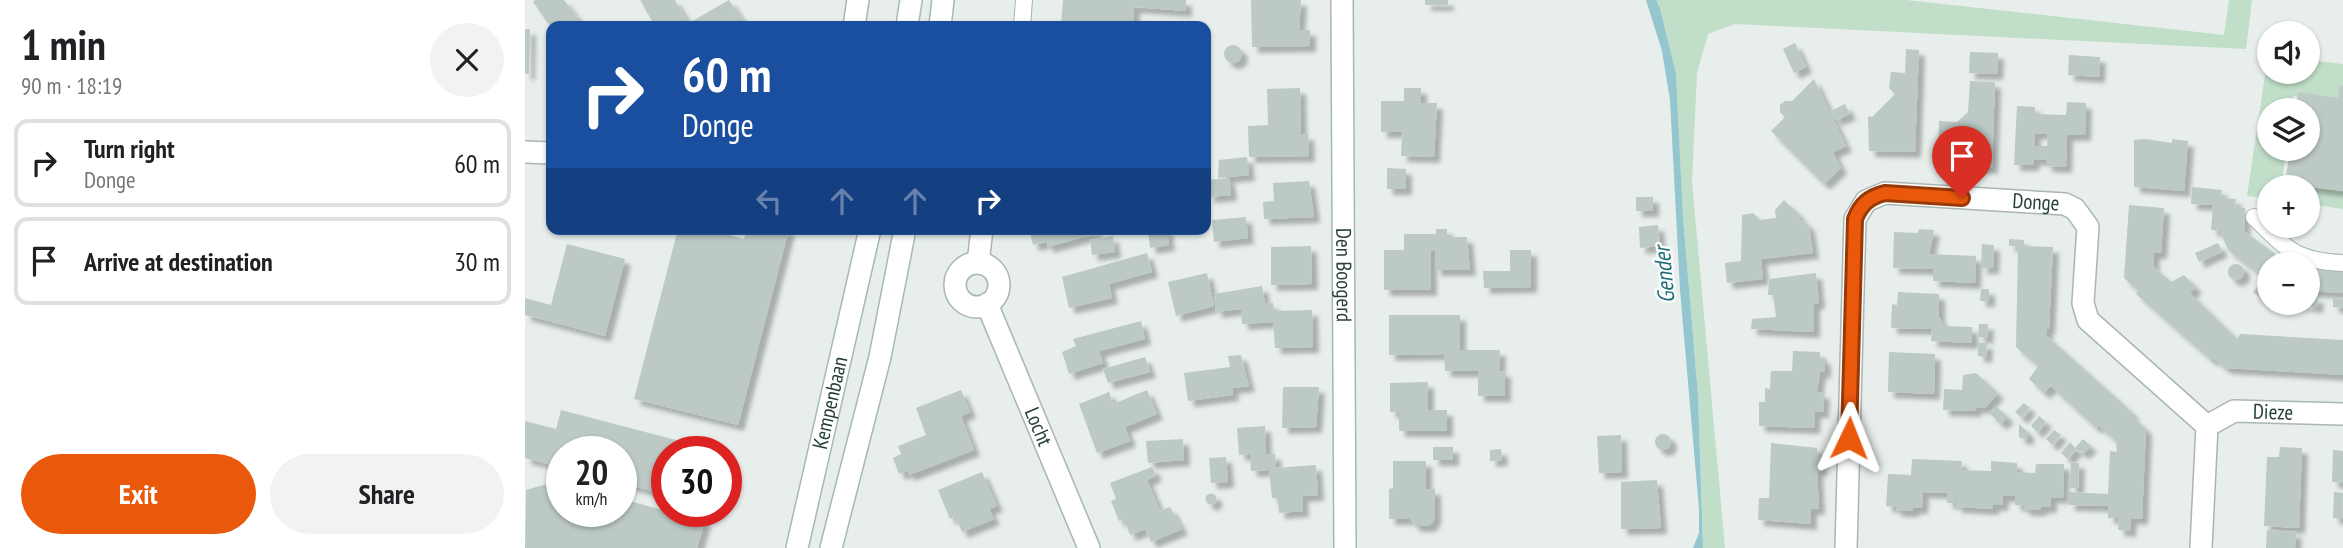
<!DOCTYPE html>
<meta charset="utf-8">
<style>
:root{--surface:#fff;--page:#f2f2f2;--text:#202124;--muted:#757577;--line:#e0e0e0;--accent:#ea580c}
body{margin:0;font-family:"PT Sans Narrow",sans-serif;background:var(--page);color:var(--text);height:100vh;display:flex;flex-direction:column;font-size:26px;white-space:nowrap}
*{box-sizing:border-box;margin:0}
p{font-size:23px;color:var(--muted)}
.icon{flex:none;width:38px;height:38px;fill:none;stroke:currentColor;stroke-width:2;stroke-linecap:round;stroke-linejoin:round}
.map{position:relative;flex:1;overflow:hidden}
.panel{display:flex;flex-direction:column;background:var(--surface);width:525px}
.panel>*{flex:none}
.hud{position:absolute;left:21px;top:21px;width:665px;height:214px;border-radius:14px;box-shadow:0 2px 5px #0004;background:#1a4fa0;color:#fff;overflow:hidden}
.buttons{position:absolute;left:1732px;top:21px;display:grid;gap:14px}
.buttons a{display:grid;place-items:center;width:63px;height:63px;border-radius:50%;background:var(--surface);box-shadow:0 2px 5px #0004;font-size:35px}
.speed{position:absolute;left:21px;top:436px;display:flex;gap:14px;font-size:35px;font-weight:700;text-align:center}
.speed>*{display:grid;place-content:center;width:91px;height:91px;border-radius:50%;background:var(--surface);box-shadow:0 2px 5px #0004;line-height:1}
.speed small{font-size:18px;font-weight:400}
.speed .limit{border:10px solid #d22;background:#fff;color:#111}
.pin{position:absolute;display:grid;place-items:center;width:60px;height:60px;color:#fff;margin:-72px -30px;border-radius:50% 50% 50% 0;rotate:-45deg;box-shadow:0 0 7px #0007}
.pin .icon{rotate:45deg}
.me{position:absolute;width:77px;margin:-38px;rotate:2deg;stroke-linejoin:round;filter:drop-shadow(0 0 5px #0008)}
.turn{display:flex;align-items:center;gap:24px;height:147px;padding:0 21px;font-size:32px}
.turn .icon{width:91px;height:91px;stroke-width:2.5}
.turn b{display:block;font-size:49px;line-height:60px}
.lanes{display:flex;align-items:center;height:66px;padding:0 21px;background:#0003;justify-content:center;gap:35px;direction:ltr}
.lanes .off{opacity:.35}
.round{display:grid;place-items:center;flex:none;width:74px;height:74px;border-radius:37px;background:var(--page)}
.overview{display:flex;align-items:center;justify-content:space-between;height:119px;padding:0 21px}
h1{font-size:42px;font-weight:700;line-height:52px}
.button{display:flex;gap:14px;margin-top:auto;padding:14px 21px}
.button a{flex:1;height:80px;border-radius:42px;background:var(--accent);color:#fff;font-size:28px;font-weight:700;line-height:80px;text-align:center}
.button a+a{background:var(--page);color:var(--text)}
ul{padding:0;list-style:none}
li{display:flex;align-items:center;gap:21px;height:88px;margin:0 14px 10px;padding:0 7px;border:4px solid var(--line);border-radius:14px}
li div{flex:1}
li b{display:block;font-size:26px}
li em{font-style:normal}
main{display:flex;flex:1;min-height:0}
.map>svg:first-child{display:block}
.green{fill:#c1dec9}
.water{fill:#93c6cf}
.building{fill:#bcc9c4;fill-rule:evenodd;filter:url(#shadow)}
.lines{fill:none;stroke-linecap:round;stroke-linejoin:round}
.service-casing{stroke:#a9b6b2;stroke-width:18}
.minor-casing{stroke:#a9b6b2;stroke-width:24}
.secondary-casing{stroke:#a6b9b2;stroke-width:24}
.service{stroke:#fff;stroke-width:16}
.minor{stroke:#fff;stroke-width:21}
.secondary{stroke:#fff;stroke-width:21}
.route-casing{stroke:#983908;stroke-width:18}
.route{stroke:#ea580c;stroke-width:12}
.labels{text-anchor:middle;stroke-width:5;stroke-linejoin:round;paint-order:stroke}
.street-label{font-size:21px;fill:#264039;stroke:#f7fbf9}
.water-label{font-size:23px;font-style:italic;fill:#236a79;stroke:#f7fbf9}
</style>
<main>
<section class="panel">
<div class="overview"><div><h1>1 min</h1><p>90 m · 18:19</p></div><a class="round"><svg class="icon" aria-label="close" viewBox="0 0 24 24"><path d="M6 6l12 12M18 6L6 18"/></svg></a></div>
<ul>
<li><svg class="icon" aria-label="right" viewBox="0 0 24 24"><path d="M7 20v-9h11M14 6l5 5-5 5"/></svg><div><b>Turn right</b><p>Donge</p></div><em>60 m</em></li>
<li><svg class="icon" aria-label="arrive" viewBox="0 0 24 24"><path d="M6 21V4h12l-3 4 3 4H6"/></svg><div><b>Arrive at destination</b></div><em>30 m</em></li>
</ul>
<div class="button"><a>Exit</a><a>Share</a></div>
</section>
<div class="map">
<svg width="1818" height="548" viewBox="0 0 1818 548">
<defs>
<filter id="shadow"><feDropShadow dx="6" dy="6" stdDeviation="2" flood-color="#0004"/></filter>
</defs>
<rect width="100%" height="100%" fill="#e7eeeb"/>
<g class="green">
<polygon points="1131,0 1381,0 1699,35 1704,0 1727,0 1721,49 1210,24 1183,34 1172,73 1167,182 1200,548 1178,548 1173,396 1158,217 1151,74"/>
<polygon points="1743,55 1745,72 1783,72 1783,60 1818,64 1818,103 1768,96 1766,110 1745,110 1745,149 1761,149 1757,183 1818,192 1818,209 1783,204 1783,187 1745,187 1745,199 1722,196"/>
</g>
<polygon class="water" points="1121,0 1131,0 1135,9 1151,74 1158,217 1173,396 1178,548 1168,548 1174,533 1174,509 1155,290 1145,100 1137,51"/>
<g class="building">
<polygon points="10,0 39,0 56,23 25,26 8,2"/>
<polygon points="115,0 150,0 162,21 153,26 130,26"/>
<polygon points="204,0 222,26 165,26 164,23"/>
<polygon points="538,0 661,0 661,11 609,7 608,26 536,26"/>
<polygon points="726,0 776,0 774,30 785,30 785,46 727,47"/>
<rect x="900" y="0" width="23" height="5"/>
<polygon points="0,29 5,29 4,74 0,74"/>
<polygon points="1270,43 1281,67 1269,73 1258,49"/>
<circle cx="708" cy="54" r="9"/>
<polygon points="1381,49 1394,50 1390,152 1344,151 1343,116 1347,117 1370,94 1364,88 1366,72 1380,73"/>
<polygon points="1445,52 1473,53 1472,74 1444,73"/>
<polygon points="1544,55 1575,57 1574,77 1543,75"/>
<polygon points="1289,79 1321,146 1308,152 1316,168 1299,184 1246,131 1260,117 1255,112 1255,105 1260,101 1267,101"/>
<polygon points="1445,81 1470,82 1467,168 1413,166 1414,121 1432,122 1443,112"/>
<polygon points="1815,85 1818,86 1818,191 1760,184 1765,149 1783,149 1783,110 1771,110 1773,92 1813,98"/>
<polygon points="775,88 776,135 783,134 784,156 724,157 723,126 743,125 742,89"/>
<polygon points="879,88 896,88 896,103 912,103 909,157 876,156 877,132 856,132 856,101 879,101"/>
<path d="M1542 102 1561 103 1560 135H1542L1541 167 1521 166V160L1509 159 1508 165H1489L1492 106 1510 107V114L1541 115ZM1510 133 1523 134 1522 146H1509Z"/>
<polygon points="1320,104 1325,114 1311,120 1306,111"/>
<polygon points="1621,139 1647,143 1647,139 1663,141 1659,191 1609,187 1609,140"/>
<polygon points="722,157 724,175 693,178 694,160"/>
<polygon points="862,168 881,169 881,189 862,189"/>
<polygon points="704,178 706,195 684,197 681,180"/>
<polygon points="784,181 789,217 739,219 738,202 749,201 748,183"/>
<polygon points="1667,187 1697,190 1696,198 1711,199 1710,207 1720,208 1719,231 1764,264 1745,264 1745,281 1703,250 1695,231 1686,230 1688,205 1666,204"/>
<rect x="1111" y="197" width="17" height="14"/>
<polygon points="1259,200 1276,216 1274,220 1278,220 1284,226 1288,253 1236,259 1238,279 1202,283 1200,263 1216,261 1217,215 1228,213 1235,220 1251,218 1250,210"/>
<polygon points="1604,205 1639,208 1636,253 1629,253 1628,266 1646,282 1659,275 1671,287 1665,293 1712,339 1715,334 1818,340 1818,375 1700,368 1688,358 1686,360 1611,294 1613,291 1599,278"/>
<polygon points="721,217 723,238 689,242 687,220"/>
<polygon points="1133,225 1135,246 1115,248 1114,227"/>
<polygon points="153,229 182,229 219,239 222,229 264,229 213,425 109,399"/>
<polygon points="504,229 571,229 572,233 523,247 522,242 508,245"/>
<polygon points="623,229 642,229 644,245 625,248"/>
<polygon points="911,229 922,229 922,237 942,237 945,270 910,270 910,251 906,251 906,290 859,290 859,250 879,250 879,234 911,234"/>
<polygon points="1394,229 1409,230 1404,254 1451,256 1450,283 1408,281 1408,269 1368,268 1369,232 1393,233"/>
<polygon points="588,236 590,252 567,255 565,240"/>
<polygon points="1484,239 1499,240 1499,246 1528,247 1524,329 1522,329 1521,335 1608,413 1606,415 1621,429 1617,519 1606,518 1605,531 1593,530 1594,518 1583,518 1583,506 1544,505 1544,492 1583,494 1585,451 1592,452 1591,441 1573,425 1571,428 1526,386 1519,393 1504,379 1513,366 1491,347 1493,246 1484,246"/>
<polygon points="1693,243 1697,251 1674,262 1670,253"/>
<polygon points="42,244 100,259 80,336 0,315 0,298 26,305"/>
<polygon points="1457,244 1469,245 1468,268 1456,268"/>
<polygon points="786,246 787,284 746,285 746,247"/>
<polygon points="985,250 1006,250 1006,287 959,288 958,271 985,271"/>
<polygon points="622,253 627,272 584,284 587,298 544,308 537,277"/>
<circle cx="1711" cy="272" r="8"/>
<polygon points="1783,267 1818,269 1818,293 1783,291"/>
<polygon points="682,273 689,306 651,316 643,282"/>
<polygon points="1291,273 1294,303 1289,304 1289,332 1226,329 1227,319 1251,317 1248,295 1243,295 1244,279"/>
<polygon points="1736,282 1745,289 1742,303 1728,292"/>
<polygon points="737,286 740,304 748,303 749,311 787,310 788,347 750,348 748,322 717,324 716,309 691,312 689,294"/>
<polygon points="1456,289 1464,289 1464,301 1455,301"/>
<polygon points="1373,292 1414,294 1414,317 1420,326 1447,327 1447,343 1406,341 1407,329 1366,328 1367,304 1372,305"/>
<polygon points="1783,297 1793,297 1792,307 1768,305 1783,303"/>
<polygon points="1808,298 1818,299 1818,308 1808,307"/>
<polygon points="864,315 935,315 935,350 975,350 974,371 980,371 980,396 953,396 953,371 920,371 919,354 864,355"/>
<polygon points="616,321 620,339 574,351 578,363 544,374 537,352 551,346 548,339"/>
<polygon points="1454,324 1463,324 1462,338 1453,337"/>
<polygon points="1453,343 1462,343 1461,357 1453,356"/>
<polygon points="1268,351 1295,352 1295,358 1300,359 1300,372 1295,372 1292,392 1299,393 1298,412 1290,412 1289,428 1234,426 1234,402 1240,402 1240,388 1245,389 1246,371 1267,371"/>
<polygon points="1364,352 1410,354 1409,394 1363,392"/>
<polygon points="716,355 724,386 707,388 708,395 663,401 659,373 705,367 703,356"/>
<polygon points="620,357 625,372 583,383 578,369"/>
<polygon points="1451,373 1473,393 1460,408 1451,407 1450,411 1418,410 1419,389 1437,390 1438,375"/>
<polygon points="903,382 903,410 922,410 922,431 874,431 874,412 865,412 865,383"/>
<polygon points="758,387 794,387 791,427 757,428"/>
<polygon points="436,390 445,412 436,416 449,450 384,475 382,471 374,474 368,458 376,454 373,446 401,435 391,408"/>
<polygon points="622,390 632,414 600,427 605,441 572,453 554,404 584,392 588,404"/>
<polygon points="1499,403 1505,408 1497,418 1490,412"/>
<polygon points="1471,406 1483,417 1476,424 1464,413"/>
<polygon points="36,410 193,451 192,452 142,452 142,495 96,483 96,452 37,452 37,468 0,458 0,421 31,429"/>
<polygon points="1514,416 1521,422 1512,432 1506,426"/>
<polygon points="1494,424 1503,432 1503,439 1494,438"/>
<polygon points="740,426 741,454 750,454 751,468 791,465 793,495 777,496 778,511 754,513 753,498 747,498 744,470 726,471 725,454 714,455 712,428"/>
<polygon points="1529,430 1536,435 1527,445 1521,439"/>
<circle cx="1138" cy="442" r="8"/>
<polygon points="1096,435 1097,472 1074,473 1072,436"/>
<polygon points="658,439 659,460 623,463 621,441"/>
<polygon points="1558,439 1566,446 1559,453 1551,449 1543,459 1536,453 1545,442 1550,448"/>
<polygon points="1246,443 1292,448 1292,455 1296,455 1296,471 1292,470 1294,509 1286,509 1286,524 1233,520 1234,498 1244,498"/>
<rect x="908" y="447" width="20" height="13"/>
<polygon points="1755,447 1777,448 1774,528 1739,526 1742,457 1754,457"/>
<polygon points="976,449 977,460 965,461 965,450"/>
<polygon points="1808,450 1818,451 1818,483 1807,482"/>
<polygon points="701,457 703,482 686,483 684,458"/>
<polygon points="1387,459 1437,461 1436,470 1466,471 1466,461 1492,463 1492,472 1510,473 1511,464 1539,464 1538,498 1526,497 1526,507 1516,507 1516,510 1499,510 1499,506 1490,505 1490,496 1478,496 1477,505 1468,505 1468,509 1431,507 1431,503 1422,503 1422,493 1398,492 1397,508 1388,508 1388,511 1371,511 1371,507 1361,506 1363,474 1386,475"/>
<polygon points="868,461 901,461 901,489 910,489 910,519 904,526 890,526 885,519 864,519 864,489 868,488"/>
<polygon points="1546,462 1554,463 1553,488 1545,488"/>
<polygon points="627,467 631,475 622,480 635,511 645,507 657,529 626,542 620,529 605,535 599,519 594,521 586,501 591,499 585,483"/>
<polygon points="457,472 472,506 464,509 469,519 437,532 430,516 425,519 413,490"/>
<polygon points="1132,480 1136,528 1096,529 1096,482"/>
<polygon points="29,482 37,484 37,511 96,511 96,499 180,521 172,548 0,548 1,490"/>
<polygon points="1809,492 1818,493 1817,519 1808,518"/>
<circle cx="686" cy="499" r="5.5"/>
<polygon points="1742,530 1771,532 1770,548 1741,548"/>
</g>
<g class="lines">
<defs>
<g id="service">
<polyline points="497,26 499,0"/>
<path d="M1729 217C1761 249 1771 261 1818 263"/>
</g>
<g id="minor">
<path id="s1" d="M817 0 820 548"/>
<polyline points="329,26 333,0"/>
<polyline points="0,152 26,153"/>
<polyline points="453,263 457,229"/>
<circle cx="452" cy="285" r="22"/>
<path id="s2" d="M462 304 564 548"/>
<path id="s3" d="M1682 426 1709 411 1818 414"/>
<path id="s4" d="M1321 548 1330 219 1341 201 1360 193 1540 204 1550 209 1563 227 1558 303 1563 320 1682 426 1676 548"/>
</g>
<g id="secondary">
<polyline points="382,26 386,0"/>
<polyline points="415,26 418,0"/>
<path id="s5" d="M272 548 345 229"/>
<polyline points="306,548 355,357 380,229"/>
</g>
</defs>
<use href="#service" class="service-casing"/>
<use href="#minor" class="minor-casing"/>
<use href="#secondary" class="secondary-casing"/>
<use href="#service" class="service"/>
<use href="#minor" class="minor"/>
<use href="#secondary" class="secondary"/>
</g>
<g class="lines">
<defs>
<path id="route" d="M1324 438 1330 219C1336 204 1344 197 1360 193L1437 198"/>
</defs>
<use href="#route" class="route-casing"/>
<use href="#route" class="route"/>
</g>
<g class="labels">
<g class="street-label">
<text dy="7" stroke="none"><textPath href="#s4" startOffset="522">Donge</textPath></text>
<text dy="7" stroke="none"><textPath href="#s1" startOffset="275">Den Boogerd</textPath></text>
<text dy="7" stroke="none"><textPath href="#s5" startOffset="149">Kempenbaan</textPath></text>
<text dy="7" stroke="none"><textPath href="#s3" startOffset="70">Dieze</textPath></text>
<text dy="7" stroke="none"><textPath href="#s2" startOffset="133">Locht</textPath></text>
</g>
<g class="water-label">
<text transform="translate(1139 275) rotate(-95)" y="8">Gender</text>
</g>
</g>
</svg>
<div class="buttons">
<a><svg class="icon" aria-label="sound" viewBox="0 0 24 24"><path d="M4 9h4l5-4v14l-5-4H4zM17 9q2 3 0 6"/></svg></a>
<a><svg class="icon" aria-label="layers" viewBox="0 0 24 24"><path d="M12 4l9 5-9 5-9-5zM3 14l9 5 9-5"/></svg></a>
<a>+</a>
<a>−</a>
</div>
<div class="speed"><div>20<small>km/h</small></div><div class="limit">30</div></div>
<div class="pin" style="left:1437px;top:198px;background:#d93025"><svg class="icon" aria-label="arrive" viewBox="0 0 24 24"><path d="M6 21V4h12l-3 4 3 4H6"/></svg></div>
<svg class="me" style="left:1324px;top:438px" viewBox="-20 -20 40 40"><path d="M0-17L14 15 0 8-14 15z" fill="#ea580c" stroke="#fff" stroke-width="4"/></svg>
<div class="hud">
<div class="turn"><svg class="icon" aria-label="right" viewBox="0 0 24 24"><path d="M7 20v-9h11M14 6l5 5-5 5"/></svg><div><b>60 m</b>Donge</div></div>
<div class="lanes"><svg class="icon off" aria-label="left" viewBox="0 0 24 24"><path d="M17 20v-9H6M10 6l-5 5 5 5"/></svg><svg class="icon off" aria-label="ahead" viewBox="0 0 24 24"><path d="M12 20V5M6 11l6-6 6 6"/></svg><svg class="icon off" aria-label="ahead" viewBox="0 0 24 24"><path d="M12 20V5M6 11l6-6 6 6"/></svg><svg class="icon" aria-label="right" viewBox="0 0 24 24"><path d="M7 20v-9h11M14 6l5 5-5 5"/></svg></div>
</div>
</div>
</main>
